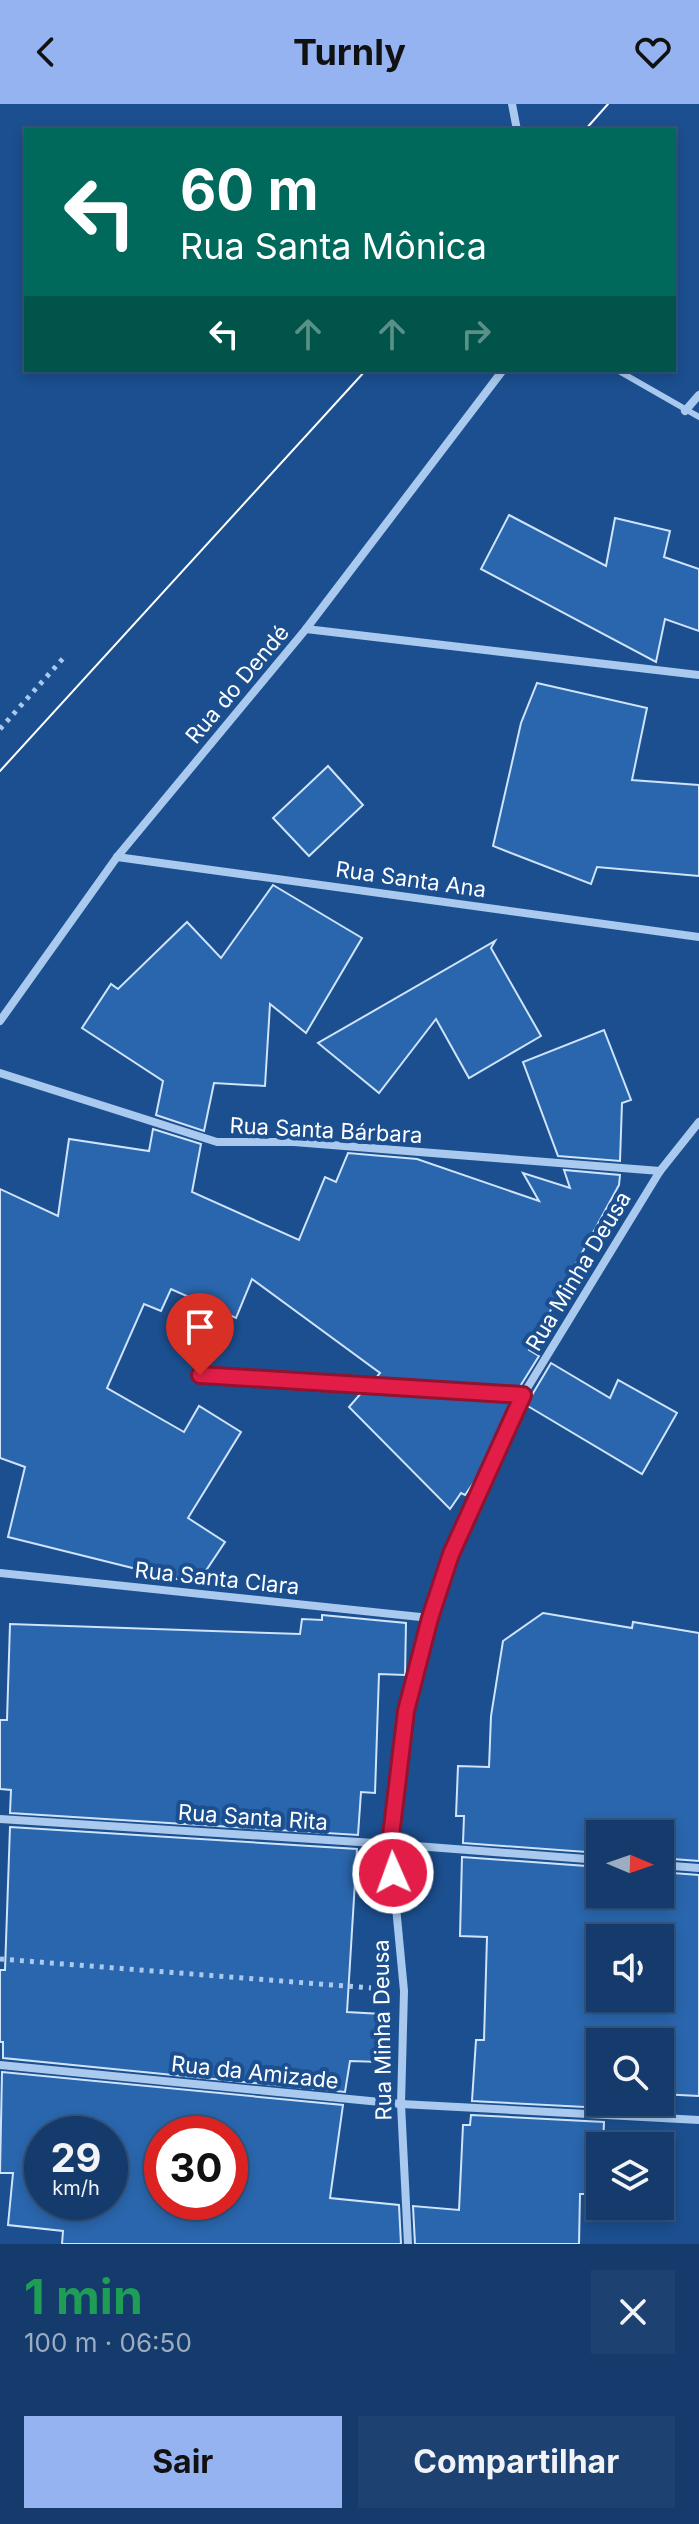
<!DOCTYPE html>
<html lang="pt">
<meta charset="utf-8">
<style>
:root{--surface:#143b6b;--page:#1d4271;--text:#f1f3f6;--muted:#9dadc1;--line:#33557e;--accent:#95b2f1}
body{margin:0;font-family:Inter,sans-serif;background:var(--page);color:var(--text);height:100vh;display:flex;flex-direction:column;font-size:30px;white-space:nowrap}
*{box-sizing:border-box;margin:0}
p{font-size:26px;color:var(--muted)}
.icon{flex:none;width:44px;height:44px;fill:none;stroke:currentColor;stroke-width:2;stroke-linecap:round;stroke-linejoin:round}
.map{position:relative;height:2140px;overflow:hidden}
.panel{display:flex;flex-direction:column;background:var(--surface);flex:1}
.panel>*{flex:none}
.guide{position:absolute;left:24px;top:24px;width:652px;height:244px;border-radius:0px;box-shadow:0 4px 12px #0003,0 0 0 2px var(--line);background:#00695c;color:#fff;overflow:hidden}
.needle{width:52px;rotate:92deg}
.buttons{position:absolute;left:586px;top:1716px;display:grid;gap:16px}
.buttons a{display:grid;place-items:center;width:88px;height:88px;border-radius:0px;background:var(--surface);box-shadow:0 4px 12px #0003,0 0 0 2px var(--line);font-size:40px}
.speed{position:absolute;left:24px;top:2012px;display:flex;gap:16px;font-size:40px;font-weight:700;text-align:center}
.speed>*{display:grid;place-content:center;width:104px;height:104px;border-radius:50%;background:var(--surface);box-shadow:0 4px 12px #0003,0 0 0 2px var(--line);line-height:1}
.speed small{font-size:20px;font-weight:400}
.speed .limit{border:12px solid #d22;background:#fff;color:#111}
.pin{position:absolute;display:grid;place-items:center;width:68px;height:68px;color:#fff;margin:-82px -34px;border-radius:50% 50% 50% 0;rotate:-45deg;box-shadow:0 0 8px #0007}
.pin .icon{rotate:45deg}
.me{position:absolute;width:88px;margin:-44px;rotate:358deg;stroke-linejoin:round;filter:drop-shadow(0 0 6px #0008)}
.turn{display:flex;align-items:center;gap:28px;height:168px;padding:0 24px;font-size:36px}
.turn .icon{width:104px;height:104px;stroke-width:2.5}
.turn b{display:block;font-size:56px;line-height:68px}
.lanes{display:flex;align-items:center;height:76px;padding:0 24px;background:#0003;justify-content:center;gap:40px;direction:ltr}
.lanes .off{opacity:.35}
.round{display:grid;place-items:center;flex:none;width:84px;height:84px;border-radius:0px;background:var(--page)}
.overview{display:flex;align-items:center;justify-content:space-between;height:136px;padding:0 24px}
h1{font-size:48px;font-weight:700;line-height:60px;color:#1e9e55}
.cta{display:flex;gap:16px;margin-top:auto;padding:16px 24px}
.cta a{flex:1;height:92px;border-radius:0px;background:var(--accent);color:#111;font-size:32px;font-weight:700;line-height:92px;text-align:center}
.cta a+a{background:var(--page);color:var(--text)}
header{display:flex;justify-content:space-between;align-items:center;height:104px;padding:0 24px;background:var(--accent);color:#111;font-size:36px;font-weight:700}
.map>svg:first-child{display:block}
.building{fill:#2a66ad;stroke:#cfe3fa;stroke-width:2;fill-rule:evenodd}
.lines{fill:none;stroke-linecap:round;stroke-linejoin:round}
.path{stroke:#a9c9ee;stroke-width:5;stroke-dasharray:4 6;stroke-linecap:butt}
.service{stroke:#a9c9ee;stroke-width:6}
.minor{stroke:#a9c9ee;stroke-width:8}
.tram{stroke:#fff;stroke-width:2}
.route-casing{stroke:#92132f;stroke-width:20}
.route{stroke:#e11d48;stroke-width:14}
.labels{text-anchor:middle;stroke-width:8;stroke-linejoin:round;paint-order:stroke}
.street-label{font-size:22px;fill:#fff;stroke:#1b4f8f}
</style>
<header><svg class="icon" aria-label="back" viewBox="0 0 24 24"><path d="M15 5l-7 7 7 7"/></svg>Turnly<svg class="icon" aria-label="heart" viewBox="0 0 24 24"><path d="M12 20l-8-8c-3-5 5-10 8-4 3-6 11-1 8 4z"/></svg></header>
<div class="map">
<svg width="699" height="2140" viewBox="0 0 699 2140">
<rect width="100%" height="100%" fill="#1b4f8f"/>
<g class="building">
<polygon points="509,411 606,462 615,414 670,427 664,453 699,465 699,527 665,515 656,558 481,465"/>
<polygon points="537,579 647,604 632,676 699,681 699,772 597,763 591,780 493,742 521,619"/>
<polygon points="328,662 363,701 309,752 273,714"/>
<polygon points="273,781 362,834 306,929 270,900 265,982 214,979 204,1027 156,1011 163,977 82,924 111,880 118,885 187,818 221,854"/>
<polygon points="495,837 491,844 541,932 469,974 436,915 379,989 318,939"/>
<polygon points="604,926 631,996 622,999 620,1057 558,1052 523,958"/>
<polygon points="153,1025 201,1040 192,1088 299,1136 325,1073 336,1078 348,1049 417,1055 539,1097 523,1069 570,1084 564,1066 620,1071 619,1081 529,1246 539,1252 519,1284 375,1275 380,1269 252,1175 236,1214 171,1185 161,1207 144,1200 107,1284 184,1328 199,1302 241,1328 188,1414 225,1438 197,1480 8,1433 25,1363 0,1354 0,1085 58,1112 69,1035 149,1047"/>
<polygon points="551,1259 610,1294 618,1276 677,1309 642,1370 526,1301"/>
<polygon points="362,1288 512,1297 481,1368 465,1391 461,1389 450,1405 349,1303"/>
<polygon points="543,1509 632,1524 633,1518 699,1529 699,1757 660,1754 660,1730 600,1730 600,1749 463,1739 464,1712 456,1712 458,1662 489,1663 491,1612 503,1537"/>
<polygon points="322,1511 406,1519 405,1571 379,1570 375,1689 361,1688 358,1731 10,1709 11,1686 0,1685 0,1616 7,1616 10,1520 300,1530 302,1515 322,1516"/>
<polygon points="10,1723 357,1745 347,1908 382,1910 381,1958 350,1957 345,1988 3,1954 3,1938 0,1938 0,1866 5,1866"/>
<path d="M462 1753 600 1763V1790H660V1768L699 1771V1992L660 1990V1938H600V1998H605L604 2004 472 1997 476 1936H484L487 1833 460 1832ZM600 1834H660V1894H600Z"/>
<path d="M2 1968 343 2001 330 2094 399 2101 401 2140H62L63 2127 8 2121 13 2069H0ZM42 2030H110V2098H42ZM162 2030H230V2098H162Z"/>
<polygon points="471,2011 604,2018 603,2042 600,2042 600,2090 580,2090 579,2140 415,2140 413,2102 459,2106 463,2021 470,2021"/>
</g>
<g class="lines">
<g class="path">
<polyline points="0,625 66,551"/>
<polyline points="0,1855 371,1884"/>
</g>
<polyline class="service" points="617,266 699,313"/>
<g class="minor">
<polyline points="512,0 517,26"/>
<polyline points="685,307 699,291"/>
<polyline points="306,525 699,571"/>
<polyline points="117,753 699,833"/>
<polyline points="0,917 117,753 306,525 503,266"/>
<polyline points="0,969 217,1038 294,1038 660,1067"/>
<polyline points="200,1271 523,1291"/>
<polyline points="0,1469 430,1514"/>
<polyline points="0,1715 390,1740 600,1756"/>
<polyline points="660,1761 699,1764"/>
<polyline points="0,1961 401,2000 699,2016"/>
<polyline points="408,2140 401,2000 404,1887 390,1740 406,1607 430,1514 451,1450 523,1291 660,1067 699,1018"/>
</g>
<g class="tram">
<polyline points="585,26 608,0"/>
<polyline points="0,667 366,266"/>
</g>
</g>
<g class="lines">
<defs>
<polyline id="route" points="200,1271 523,1291 451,1450 430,1514 406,1607 390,1740 393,1769"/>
</defs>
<use href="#route" class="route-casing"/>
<use href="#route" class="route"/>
</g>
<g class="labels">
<g class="street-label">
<text transform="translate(237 580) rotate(-50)" y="8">Rua do Dendé</text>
<text transform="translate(411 775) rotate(8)" y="8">Rua Santa Ana</text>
<text transform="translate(326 1026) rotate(3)" y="8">Rua Santa Bárbara</text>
<text transform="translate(578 1167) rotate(-59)" y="8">Rua Minha Deusa</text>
<text transform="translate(217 1474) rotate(6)" y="8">Rua Santa Clara</text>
<text transform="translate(253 1713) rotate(4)" y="8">Rua Santa Rita</text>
<text transform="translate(382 1926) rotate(-91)" y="8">Rua Minha Deusa</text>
<text transform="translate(255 1968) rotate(6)" y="8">Rua da Amizade</text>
</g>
</g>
</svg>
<div class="buttons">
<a><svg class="needle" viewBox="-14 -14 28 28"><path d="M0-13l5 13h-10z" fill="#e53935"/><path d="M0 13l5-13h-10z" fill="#9dadc1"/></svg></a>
<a><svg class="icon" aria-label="sound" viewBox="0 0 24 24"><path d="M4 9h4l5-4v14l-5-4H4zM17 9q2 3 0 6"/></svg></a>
<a><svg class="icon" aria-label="search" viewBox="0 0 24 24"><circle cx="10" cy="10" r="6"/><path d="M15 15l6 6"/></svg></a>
<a><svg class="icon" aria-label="layers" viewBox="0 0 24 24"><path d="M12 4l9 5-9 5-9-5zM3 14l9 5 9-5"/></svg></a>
</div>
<div class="speed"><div>29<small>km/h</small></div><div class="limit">30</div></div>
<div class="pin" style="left:200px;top:1271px;background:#d93025"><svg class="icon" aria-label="arrive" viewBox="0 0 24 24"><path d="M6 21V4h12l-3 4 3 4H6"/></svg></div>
<svg class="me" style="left:393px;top:1769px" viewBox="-20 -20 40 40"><circle r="17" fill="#e11d48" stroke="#fff" stroke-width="3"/><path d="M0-11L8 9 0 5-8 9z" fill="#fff"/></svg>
<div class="guide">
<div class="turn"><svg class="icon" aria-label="left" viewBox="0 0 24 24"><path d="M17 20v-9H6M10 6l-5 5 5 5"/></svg><div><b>60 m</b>Rua Santa Mônica</div></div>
<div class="lanes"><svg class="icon" aria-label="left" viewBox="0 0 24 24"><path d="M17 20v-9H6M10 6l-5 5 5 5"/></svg><svg class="icon off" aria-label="ahead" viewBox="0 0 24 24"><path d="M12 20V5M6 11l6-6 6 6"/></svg><svg class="icon off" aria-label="ahead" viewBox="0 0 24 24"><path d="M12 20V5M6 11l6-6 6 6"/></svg><svg class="icon off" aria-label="right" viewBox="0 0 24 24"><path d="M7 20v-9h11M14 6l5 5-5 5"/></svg></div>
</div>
</div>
<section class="panel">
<div class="overview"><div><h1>1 min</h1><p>100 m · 06:50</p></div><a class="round"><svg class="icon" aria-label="close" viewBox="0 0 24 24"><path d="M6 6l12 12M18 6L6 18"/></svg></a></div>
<div class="cta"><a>Sair</a><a>Compartilhar</a></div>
</section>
